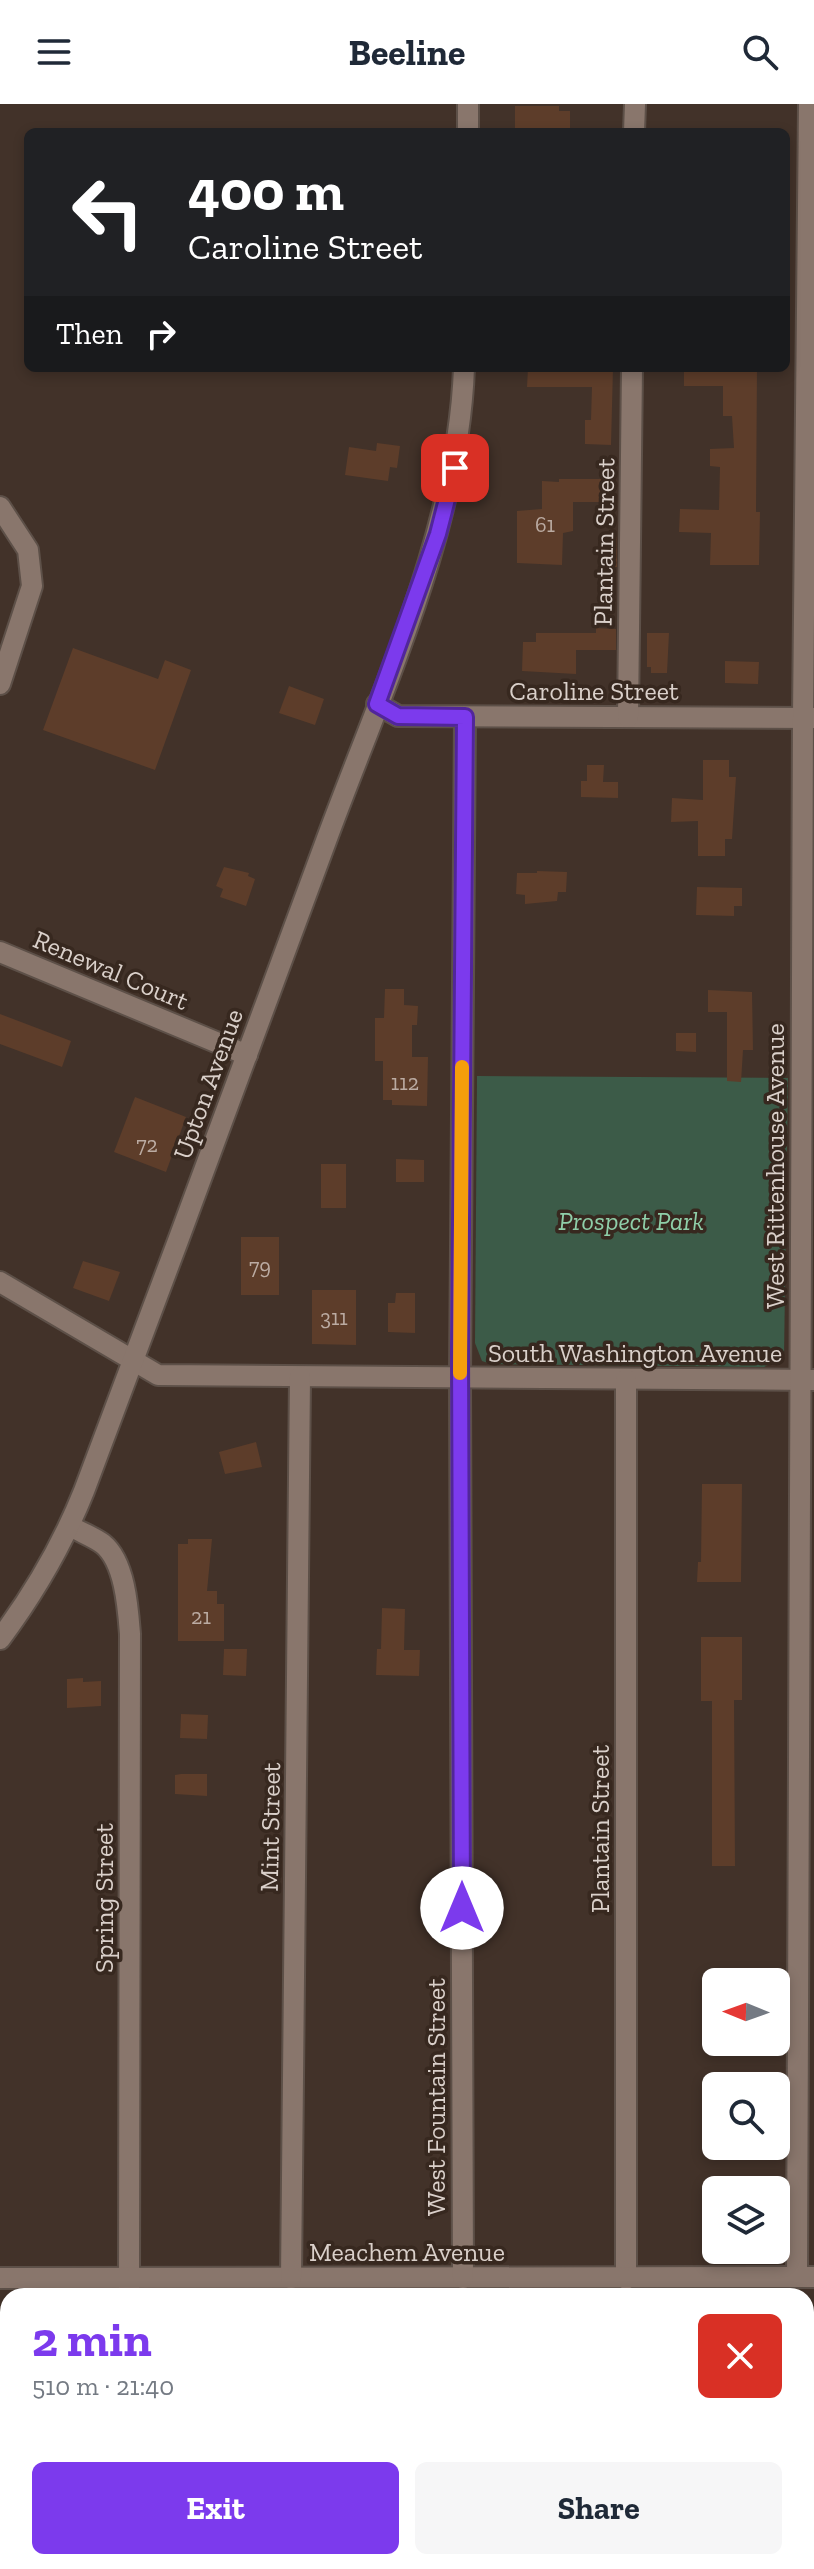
<!DOCTYPE html>
<meta charset="utf-8">
<style>
:root{--surface:#fff;--page:#f6f6f7;--text:#1f2937;--muted:#747a83;--accent:#7c3aed}
body{margin:0;font-family:"Zilla Slab",serif;background:var(--page);color:var(--text);height:100vh;display:flex;flex-direction:column;font-size:30px;white-space:nowrap}
*{box-sizing:border-box;margin:0}
p{font-size:26px;color:var(--muted)}
.icon{flex:none;width:44px;height:44px;fill:none;stroke:currentColor;stroke-width:2;stroke-linecap:round;stroke-linejoin:round}
.map{position:relative;flex:1;overflow:hidden}
.drawer{position:absolute;left:0px;top:2184px;width:814px;height:282px;display:flex;flex-direction:column;background:var(--surface);border-radius:24px 24px 0 0;box-shadow:0 4px 12px #0003}
.drawer>*{flex:none}
.top-card{position:absolute;left:24px;top:24px;width:766px;height:244px;border-radius:12px;box-shadow:0 4px 12px #0003;background:#202124;color:#fff;overflow:hidden}
.needle{width:52px;rotate:271deg}
.controls{position:absolute;left:702px;top:1864px;display:grid;gap:16px}
.controls a{display:grid;place-items:center;width:88px;height:88px;border-radius:12px;background:var(--surface);box-shadow:0 4px 12px #0003;font-size:40px}
.pin{position:absolute;display:grid;place-items:center;width:68px;height:68px;color:#fff;margin:-34px;border-radius:16px;box-shadow:0 4px 12px #0006}
.me{position:absolute;width:88px;margin:-44px;rotate:0deg;stroke-linejoin:round;filter:drop-shadow(0 0 6px #0008)}
.turn{display:flex;align-items:center;gap:28px;height:168px;padding:0 32px;font-size:36px}
.turn .icon{width:104px;height:104px;stroke-width:2.5}
.turn b{display:block;font-size:56px;line-height:68px}
.then{display:flex;align-items:center;height:76px;padding:0 32px;background:#0003;gap:16px;font-size:30px}
.round{display:grid;place-items:center;flex:none;width:84px;height:84px;border-radius:12px;background:var(--page)}
.overview{display:flex;align-items:center;justify-content:space-between;height:136px;padding:0 32px}
h1{font-size:48px;font-weight:800;line-height:60px;color:var(--accent)}
.cta{display:flex;gap:16px;margin-top:auto;padding:16px 32px}
.cta a{flex:1;height:92px;border-radius:12px;background:var(--accent);color:#fff;font-size:32px;font-weight:800;line-height:92px;text-align:center}
.cta a+a{background:var(--page);color:var(--text)}
header{display:flex;justify-content:space-between;align-items:center;height:104px;padding:0 32px;background:var(--surface);font-size:36px;font-weight:800}
.map>svg:first-child{display:block}
.green{fill:#3c5b48}
.building{fill:#5d3d2a}
.lines{fill:none;stroke-linecap:round;stroke-linejoin:round}
.minor-casing{stroke:#5d5048;stroke-width:24}
.minor{stroke:#89766c;stroke-width:20}
.route-casing{stroke:#51269a;stroke-width:20}
.route{stroke:#7c3aed;stroke-width:14}
.slow{stroke:#f59e0b;stroke-width:14}
.labels{text-anchor:middle;stroke-width:7;stroke-linejoin:round;paint-order:stroke}
.number-label{font-size:22px;fill:#bbaba2}
.street-label{font-size:26px;fill:#dad0ca;stroke:#37281f}
.park-label{font-size:26px;font-style:italic;fill:#8fcfa9;stroke:#37281f}
</style>
<header><svg class="icon" aria-label="menu" viewBox="0 0 24 24"><path d="M4 6h16M4 12h16M4 18h16"/></svg>Beeline<svg class="icon" aria-label="search" viewBox="0 0 24 24"><circle cx="10" cy="10" r="6"/><path d="M15 15l6 6"/></svg></header>
<div class="map">
<svg width="814" height="2465" viewBox="0 0 814 2465">
<rect width="100%" height="100%" fill="#423229"/>
<polygon class="green" points="477,972 788,974 784,1253 764,1263 491,1260 482,1257 475,1239"/>
<g class="building">
<polygon points="515,2 559,2 559,7 570,7 570,26 515,28"/>
<polygon points="528,264 613,264 611,341 585,340 585,316 591,316 592,283 527,283"/>
<polygon points="757,264 756,408 760,408 759,461 710,461 711,429 679,428 680,405 719,406 720,363 710,362 710,345 734,344 732,312 723,312 723,282 684,282 684,266"/>
<polygon points="377,339 400,342 397,364 390,363 388,377 345,371 349,343 376,347"/>
<polygon points="559,375 604,375 604,398 573,398 573,427 563,429 562,461 517,459 517,407 542,405 542,377 559,378"/>
<rect x="599" y="433" width="18" height="30"/>
<polygon points="596,524 616,525 616,546 576,546 576,570 522,567 523,538 536,538 536,529 596,529"/>
<polygon points="647,529 669,529 667,569 651,569 651,563 647,563"/>
<polygon points="73,544 158,575 165,556 191,566 155,666 43,626"/>
<polygon points="725,557 759,558 758,580 725,579"/>
<polygon points="289,582 324,595 315,621 279,609"/>
<polygon points="703,656 729,656 729,673 736,673 732,735 725,735 725,752 698,752 698,717 671,718 672,694 703,696"/>
<polygon points="587,661 604,661 603,678 618,678 618,694 581,693 581,677 587,677"/>
<polygon points="224,763 249,769 248,772 255,775 246,802 220,793 223,785 216,782"/>
<polygon points="537,767 567,768 566,788 558,788 557,797 525,800 525,791 516,790 517,769 537,769"/>
<polygon points="697,783 742,784 742,802 734,802 734,812 696,811"/>
<polygon points="385,885 404,885 404,901 418,902 417,921 412,921 412,953 428,953 427,1002 392,1001 392,996 383,996 383,957 375,957 375,914 384,914"/>
<polygon points="708,886 752,888 753,946 743,946 741,978 727,977 727,908 708,908"/>
<polygon points="0,910 71,937 62,963 0,940"/>
<polygon points="676,929 696,929 696,948 676,947"/>
<polygon points="135,993 186,1013 166,1068 114,1048"/>
<polygon points="396,1055 424,1056 424,1078 396,1078"/>
<rect x="321" y="1060" width="25" height="44"/>
<rect x="241" y="1133" width="38" height="58"/>
<polygon points="83,1157 120,1168 109,1197 73,1184"/>
<polygon points="312,1186 356,1186 356,1241 312,1240"/>
<polygon points="396,1189 415,1189 415,1229 388,1228 388,1199 395,1199"/>
<polygon points="256,1338 262,1363 225,1370 219,1348"/>
<polygon points="702,1380 742,1380 741,1478 697,1478 698,1458 701,1458"/>
<polygon points="188,1435 212,1435 207,1487 217,1487 217,1500 224,1500 224,1537 178,1537 178,1440 188,1440"/>
<polygon points="382,1504 405,1505 404,1546 420,1546 419,1572 376,1571 377,1545 381,1545"/>
<polygon points="701,1533 742,1533 742,1596 734,1596 735,1762 712,1762 712,1597 701,1597"/>
<polygon points="224,1545 247,1545 246,1572 223,1571"/>
<polygon points="83,1574 83,1578 101,1577 101,1602 67,1604 67,1575"/>
<polygon points="181,1610 208,1611 207,1635 180,1634"/>
<polygon points="181,1670 207,1670 207,1692 175,1690 175,1671"/>
</g>
<g class="lines">
<defs>
<g id="minor">
<polyline points="468,28 468,0"/>
<polyline points="634,28 635,0"/>
<polyline points="0,403 28,446 32,482 0,580"/>
<polyline points="377,600 398,612 814,614"/>
<polyline points="628,613 632,264"/>
<polyline points="0,848 247,951"/>
<polyline points="0,1178 158,1271 814,1276"/>
<polyline points="626,1275 626,2175"/>
<path d="M70 1422C80 1428 94 1433 103 1440 125 1458 128 1504 130 1530L129 2192"/>
<path d="M0 1535C35 1488 62 1442 84 1387 166 1171 246 953 326 737 382 585 458 426 464 264"/>
<polyline points="797,2173 803,614 809,0"/>
<polyline points="0,2174 814,2173"/>
<polyline points="291,2174 300,1273"/>
<polyline points="463,2174 460,1274 465,613"/>
<polyline points="126,2465 126,2458"/>
<polyline points="371,2465 371,2458"/>
<polyline points="702,2465 702,2458"/>
</g>
</defs>
<use href="#minor" class="minor-casing"/>
<use href="#minor" class="minor"/>
</g>
<g class="lines">
<defs>
<polyline id="route" points="455,364 438,430 377,600 398,612 465,613 460,1248 462,1804"/>
</defs>
<use href="#route" class="route-casing"/>
<use href="#route" class="route"/>
<polyline class="slow" points="460,1269 462,963"/>
</g>
<g class="labels">
<g class="number-label">
<text x="545" y="428">61</text>
<text x="405" y="986">112</text>
<text x="147" y="1048">72</text>
<text x="260" y="1170">79</text>
<text x="334" y="1221">311</text>
<text x="201" y="1520">21</text>
</g>
<g class="street-label">
<text transform="translate(604 438) rotate(-89)" y="9">Plantain Street</text>
<text x="594" y="596">Caroline Street</text>
<text transform="translate(111 866) rotate(23)" y="9">Renewal Court</text>
<text transform="translate(208 980) rotate(-70)" y="9">Upton Avenue</text>
<text transform="translate(775 1062) rotate(-90)" y="9">West Rittenhouse Avenue</text>
<text x="635" y="1258">South Washington Avenue</text>
<text transform="translate(270 1723) rotate(-89)" y="9">Mint Street</text>
<text transform="translate(600 1725) rotate(-90)" y="9">Plantain Street</text>
<text transform="translate(104 1794) rotate(-90)" y="9">Spring Street</text>
<text transform="translate(436 1993) rotate(-90)" y="9">West Fountain Street</text>
<text x="407" y="2157">Meachem Avenue</text>
</g>
<g class="park-label">
<text x="631" y="1126">Prospect Park</text>
</g>
</g>
</svg>
<div class="controls">
<a><svg class="needle" viewBox="-14 -14 28 28"><path d="M0-13l5 13h-10z" fill="#e53935"/><path d="M0 13l5-13h-10z" fill="#747a83"/></svg></a>
<a><svg class="icon" aria-label="search" viewBox="0 0 24 24"><circle cx="10" cy="10" r="6"/><path d="M15 15l6 6"/></svg></a>
<a><svg class="icon" aria-label="layers" viewBox="0 0 24 24"><path d="M12 4l9 5-9 5-9-5zM3 14l9 5 9-5"/></svg></a>
</div>
<div class="pin" style="left:455px;top:364px;background:#d93025"><svg class="icon" aria-label="arrive" viewBox="0 0 24 24"><path d="M6 21V4h12l-3 4 3 4H6"/></svg></div>
<svg class="me" style="left:462px;top:1804px" viewBox="-20 -20 40 40"><circle r="19" fill="#fff"/><path d="M0-13L10 11 0 6-10 11z" fill="#7c3aed"/></svg>
<div class="top-card">
<div class="turn"><svg class="icon" aria-label="left" viewBox="0 0 24 24"><path d="M17 20v-9H6M10 6l-5 5 5 5"/></svg><div><b>400 m</b>Caroline Street</div></div>
<div class="then">Then<svg class="icon" aria-label="right" viewBox="0 0 24 24"><path d="M7 20v-9h11M14 6l5 5-5 5"/></svg></div>
</div>
<section class="drawer">
<div class="overview"><div><h1>2 min</h1><p>510 m · 21:40</p></div><a class="round" style="background:#d93025;color:#fff"><svg class="icon" aria-label="close" viewBox="0 0 24 24"><path d="M6 6l12 12M18 6L6 18"/></svg></a></div>
<div class="cta"><a>Exit</a><a>Share</a></div>
</section>
</div>
